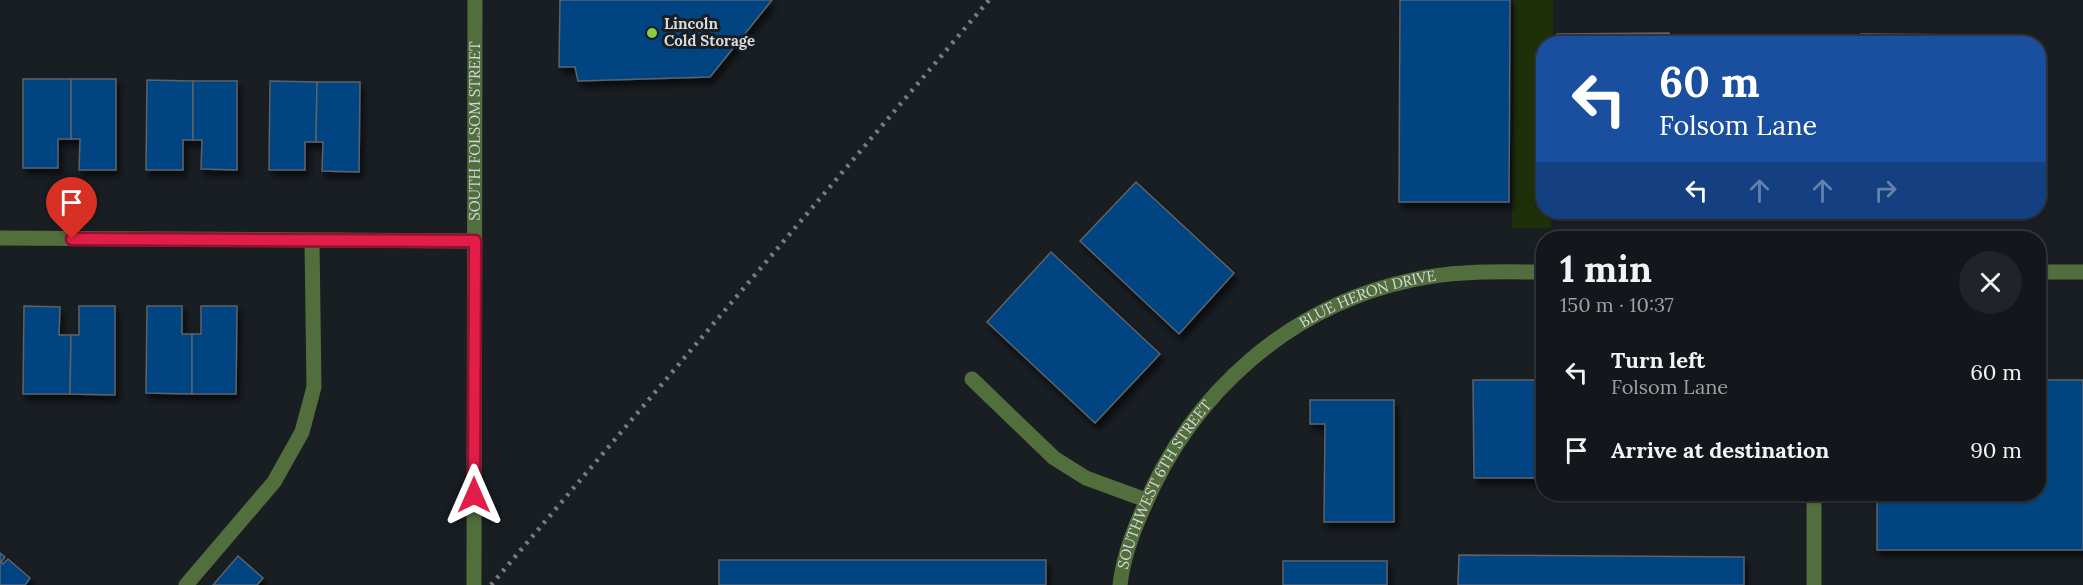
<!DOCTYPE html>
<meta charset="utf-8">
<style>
:root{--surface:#13161a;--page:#202327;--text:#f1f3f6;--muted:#9d9fa2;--line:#323539}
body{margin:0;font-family:Lora,serif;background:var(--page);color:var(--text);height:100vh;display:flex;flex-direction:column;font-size:22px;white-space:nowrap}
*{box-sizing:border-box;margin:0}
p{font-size:20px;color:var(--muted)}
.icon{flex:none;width:33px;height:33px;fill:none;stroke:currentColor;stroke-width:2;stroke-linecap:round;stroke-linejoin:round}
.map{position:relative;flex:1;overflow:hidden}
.drawer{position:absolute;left:1536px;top:231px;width:510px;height:270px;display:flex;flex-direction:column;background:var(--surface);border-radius:24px;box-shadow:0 2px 4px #0004,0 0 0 2px var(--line)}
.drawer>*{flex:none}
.top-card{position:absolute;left:1536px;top:36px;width:510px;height:183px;border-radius:24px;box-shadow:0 2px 4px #0004,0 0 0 2px var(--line);background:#1a4fa0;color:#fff;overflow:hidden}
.pin{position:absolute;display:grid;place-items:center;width:51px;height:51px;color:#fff;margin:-62px -26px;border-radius:50% 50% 50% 0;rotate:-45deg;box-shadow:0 0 6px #0007}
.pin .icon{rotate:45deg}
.me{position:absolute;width:66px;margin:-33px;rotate:0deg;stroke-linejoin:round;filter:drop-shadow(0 0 4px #0008)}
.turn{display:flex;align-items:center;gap:21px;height:126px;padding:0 24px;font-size:27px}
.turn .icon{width:78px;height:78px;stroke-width:2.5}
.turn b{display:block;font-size:42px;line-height:51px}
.lanes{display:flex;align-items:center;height:57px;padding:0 24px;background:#0003;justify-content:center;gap:30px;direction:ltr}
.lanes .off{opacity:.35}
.round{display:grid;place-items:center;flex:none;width:63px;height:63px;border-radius:32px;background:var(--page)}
.headline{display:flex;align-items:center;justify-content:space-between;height:102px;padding:0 24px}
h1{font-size:36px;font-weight:700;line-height:45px}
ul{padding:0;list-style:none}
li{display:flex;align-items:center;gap:18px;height:78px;padding:0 24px}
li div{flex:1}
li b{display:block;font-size:22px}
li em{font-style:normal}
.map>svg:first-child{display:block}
.green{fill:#1d300a}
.building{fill:#004481;stroke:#5c6269;stroke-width:1.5;filter:url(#shadow)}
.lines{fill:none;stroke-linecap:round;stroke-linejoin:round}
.minor{stroke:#526e3c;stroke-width:15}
.rail{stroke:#787c80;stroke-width:4.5;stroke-dasharray:3 6;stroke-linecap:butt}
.route-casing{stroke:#92132f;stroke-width:15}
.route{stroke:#e11d48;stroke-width:10}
.poi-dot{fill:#8ace47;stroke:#191e23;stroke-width:2}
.labels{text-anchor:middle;stroke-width:6;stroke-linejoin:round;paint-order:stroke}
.poi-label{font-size:15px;font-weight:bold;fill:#d6d9dd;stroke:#191e23;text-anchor:start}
.street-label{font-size:15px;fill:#d6d9dd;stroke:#191e23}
</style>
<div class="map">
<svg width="2083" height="585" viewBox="0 0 2083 585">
<defs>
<filter id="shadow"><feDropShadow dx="3.5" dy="6" stdDeviation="3" flood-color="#0009"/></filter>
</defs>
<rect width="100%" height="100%" fill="#191e23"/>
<polygon class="green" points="1514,0 1553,0 1553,43 1544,44 1544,212 1551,212 1551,228 1512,228"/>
<g class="building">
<polygon points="560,0 772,0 710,77 578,81 575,67 559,67"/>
<polygon points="1400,0 1510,0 1509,202 1399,202"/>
<polygon points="1669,33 1669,44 1557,44 1557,34"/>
<polygon points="1861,34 1971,35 1971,44 1861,44"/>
<polygon points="23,79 71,79 71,139 58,139 58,168 23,168"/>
<polygon points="71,79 116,79 116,170 79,170 80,139 71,139"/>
<polygon points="147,80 193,81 193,140 183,140 183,170 146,170"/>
<polygon points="193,81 237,81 237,170 201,169 202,140 193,140"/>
<polygon points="270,81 317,82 316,142 305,142 305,170 269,170"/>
<polygon points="317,82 360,82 359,172 322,171 323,142 316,142"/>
<polygon points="1136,182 1234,273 1179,334 1080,241"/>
<polygon points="1051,252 1160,354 1095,423 987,322"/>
<polygon points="24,306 60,307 59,335 71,335 70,394 23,394"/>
<polygon points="79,306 115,306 115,395 70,394 71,335 79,335"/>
<polygon points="147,306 182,306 182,334 192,334 192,394 146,393"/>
<polygon points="201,306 237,306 236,394 192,394 192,334 201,334"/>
<polygon points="1473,380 1544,380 1544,478 1474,478"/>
<polygon points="2038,380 2083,380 2083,550 1877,550 1877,494 2038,494"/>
<polygon points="1310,400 1394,400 1394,522 1324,522 1325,424 1310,424"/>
<polygon points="0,553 5,557 1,562 3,564 8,559 30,578 25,585 0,585"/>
<polygon points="1459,555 1744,557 1744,585 1458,585"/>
<polygon points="238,556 263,578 257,585 213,585"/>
<rect x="719" y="560" width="327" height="25"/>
<rect x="1283" y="561" width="104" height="24"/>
</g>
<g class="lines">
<g class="minor">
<polyline points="0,238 475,241"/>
<polyline points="2038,272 2083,272"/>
<polyline points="972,379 1054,458 1086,478 1146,500"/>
<polyline points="186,585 274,482 302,432 314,387 312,241"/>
<path id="s1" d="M474 585 475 0"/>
<path id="s2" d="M1120 585C1123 559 1133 531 1144 507 1192 393 1289 306 1412 280 1455 270 1499 272 1544 272"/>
<polyline points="1814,585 1814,494"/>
</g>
<polyline class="rail" points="491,585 989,0"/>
</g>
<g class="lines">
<defs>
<polyline id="route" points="72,239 475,241 474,495"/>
</defs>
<use href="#route" class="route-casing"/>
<use href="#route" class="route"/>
</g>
<circle class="poi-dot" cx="652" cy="33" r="6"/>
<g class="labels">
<g class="poi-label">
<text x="664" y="29">Lincoln<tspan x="664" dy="17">Cold Storage</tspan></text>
</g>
<g class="street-label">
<text dy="5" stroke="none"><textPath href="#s1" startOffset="454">SOUTH FOLSOM STREET</textPath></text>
<text dy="5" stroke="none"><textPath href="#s2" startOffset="399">BLUE HERON DRIVE</textPath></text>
<text dy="5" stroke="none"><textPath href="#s2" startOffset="111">SOUTHWEST 6TH STREET</textPath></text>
</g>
</g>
</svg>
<div class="pin" style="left:72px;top:239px;background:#d93025"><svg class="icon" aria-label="arrive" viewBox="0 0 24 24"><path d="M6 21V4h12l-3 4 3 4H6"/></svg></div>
<svg class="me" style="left:474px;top:495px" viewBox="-20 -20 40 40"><path d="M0-17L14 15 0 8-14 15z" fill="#e11d48" stroke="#fff" stroke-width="4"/></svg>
<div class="top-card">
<div class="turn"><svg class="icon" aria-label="left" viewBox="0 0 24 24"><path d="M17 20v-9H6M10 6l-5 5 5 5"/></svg><div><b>60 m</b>Folsom Lane</div></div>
<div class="lanes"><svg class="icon" aria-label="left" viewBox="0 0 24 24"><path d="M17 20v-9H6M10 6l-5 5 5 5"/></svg><svg class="icon off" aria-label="ahead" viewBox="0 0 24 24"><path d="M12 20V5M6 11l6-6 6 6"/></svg><svg class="icon off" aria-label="ahead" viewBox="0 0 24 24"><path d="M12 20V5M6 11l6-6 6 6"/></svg><svg class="icon off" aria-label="right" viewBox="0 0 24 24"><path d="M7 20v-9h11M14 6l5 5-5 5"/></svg></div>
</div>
<section class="drawer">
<div class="headline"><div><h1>1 min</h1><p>150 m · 10:37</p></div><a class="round"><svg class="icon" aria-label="close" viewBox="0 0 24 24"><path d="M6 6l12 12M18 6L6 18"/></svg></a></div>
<ul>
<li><svg class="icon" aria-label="left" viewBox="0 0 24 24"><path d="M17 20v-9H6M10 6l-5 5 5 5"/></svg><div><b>Turn left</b><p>Folsom Lane</p></div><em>60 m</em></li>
<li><svg class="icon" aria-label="arrive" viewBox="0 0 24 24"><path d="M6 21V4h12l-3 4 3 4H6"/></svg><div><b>Arrive at destination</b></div><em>90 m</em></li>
</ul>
</section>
</div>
